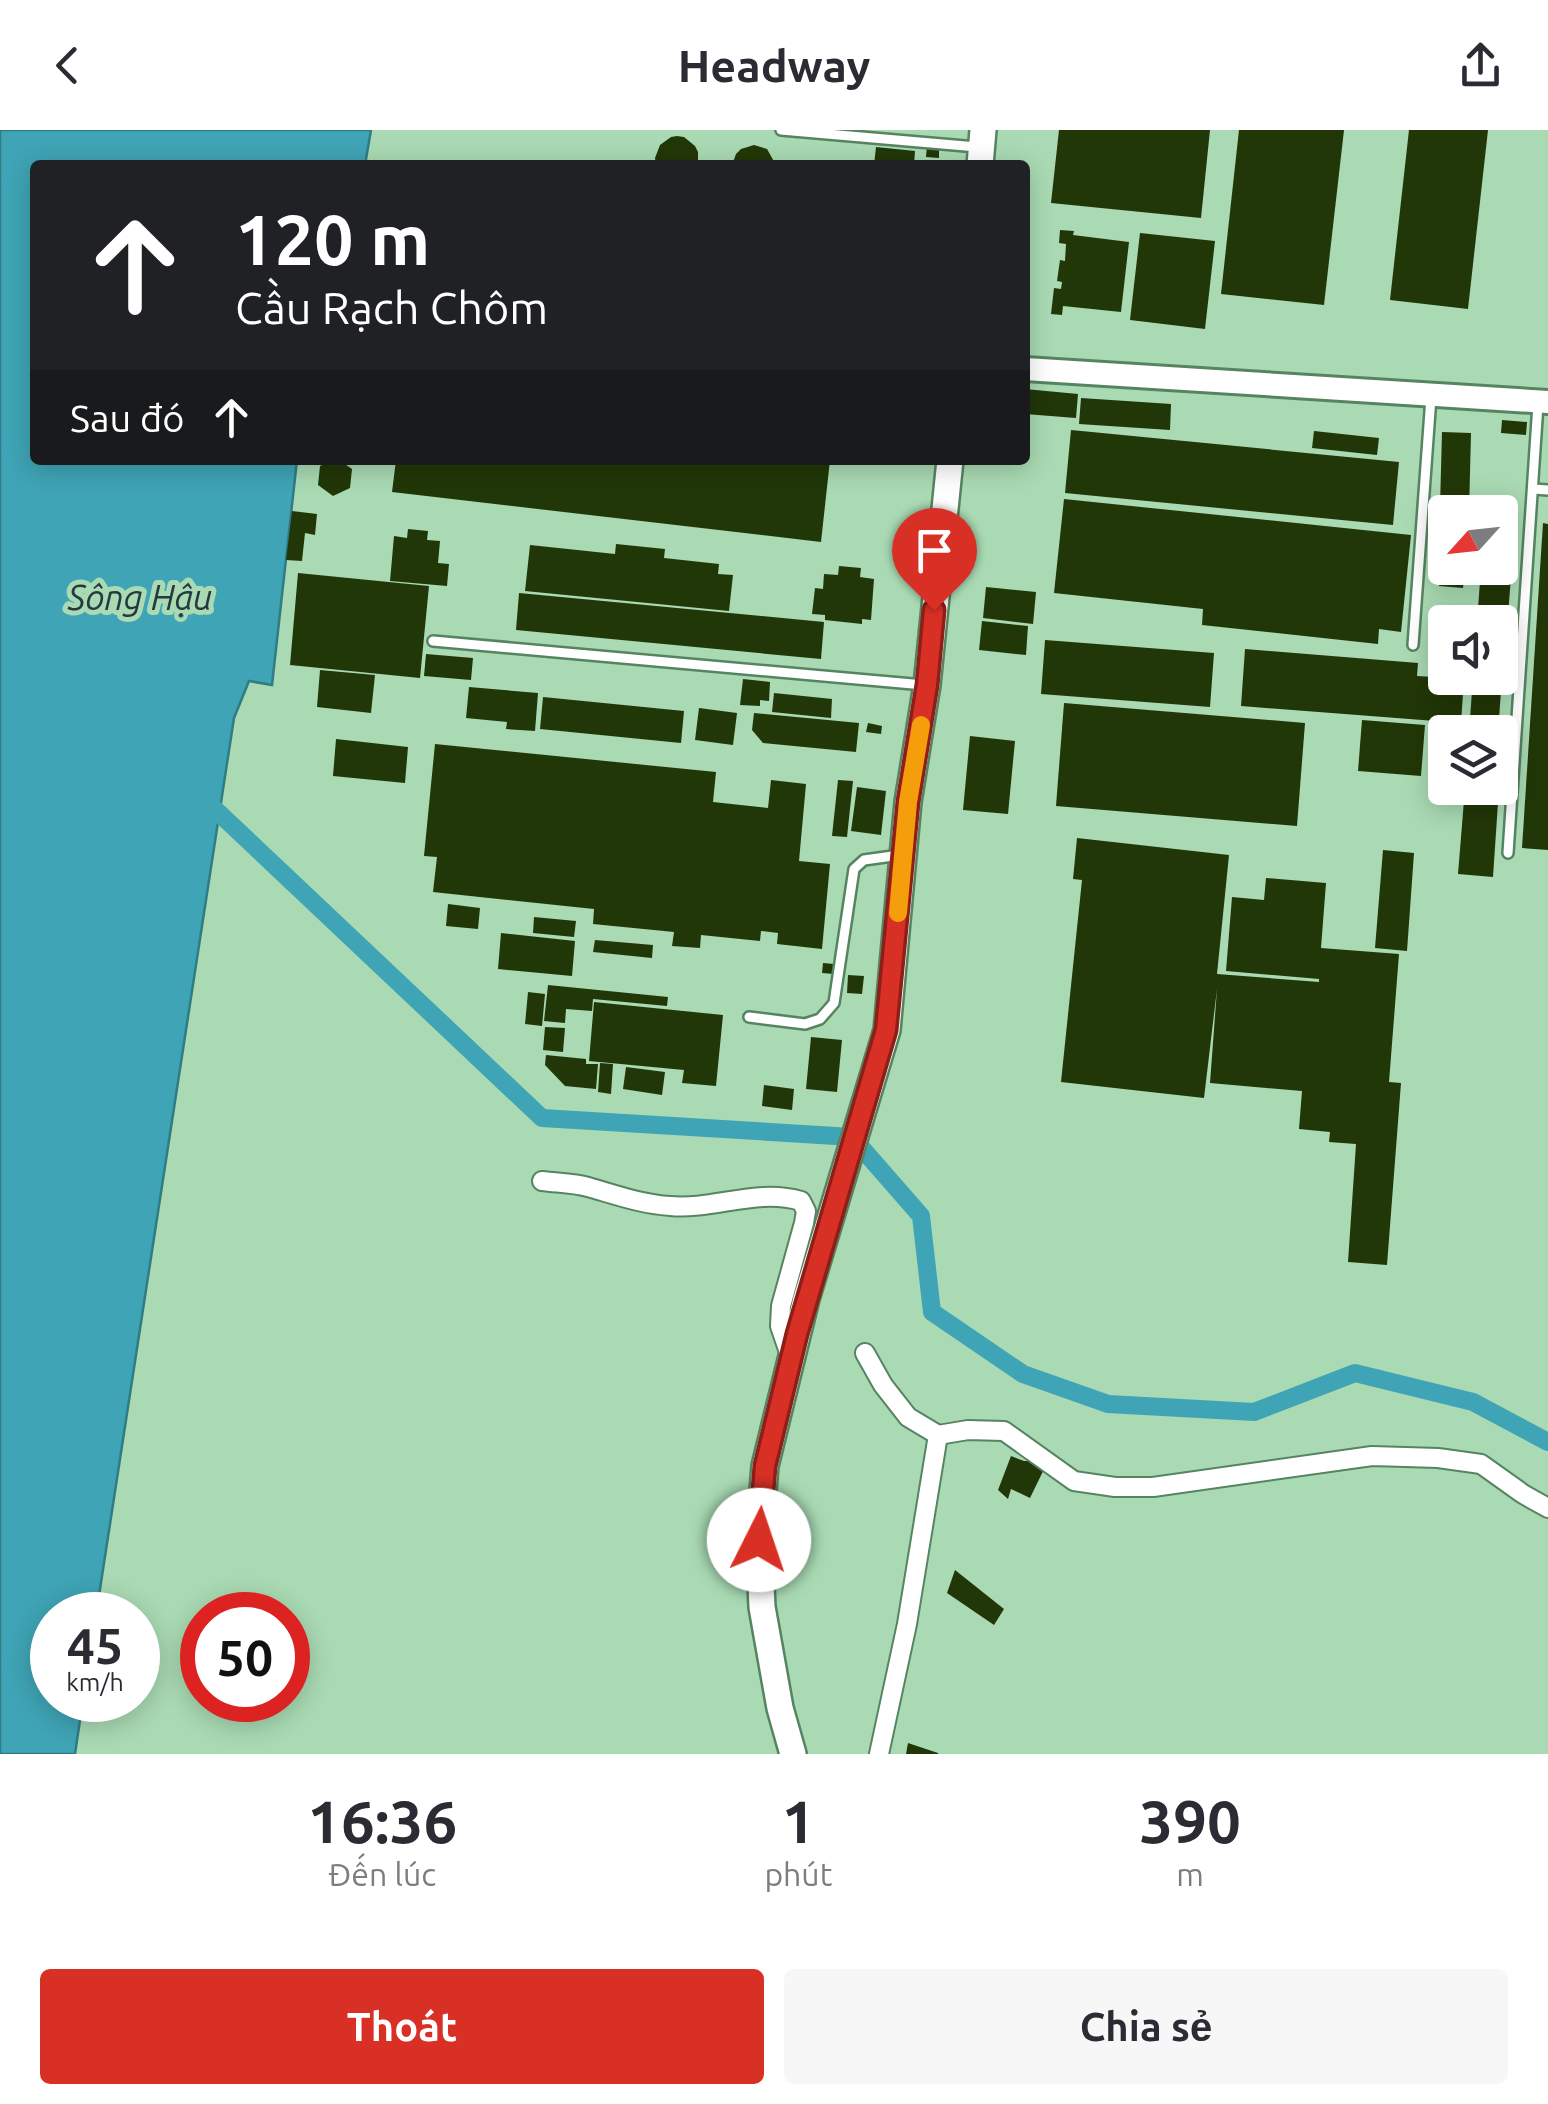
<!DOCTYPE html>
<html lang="vi">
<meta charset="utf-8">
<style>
:root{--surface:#fff;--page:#f7f7f7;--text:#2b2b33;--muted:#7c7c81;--accent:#d93025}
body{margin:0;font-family:Ubuntu,sans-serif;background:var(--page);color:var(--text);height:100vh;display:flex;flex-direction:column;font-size:38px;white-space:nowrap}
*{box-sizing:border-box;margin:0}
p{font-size:32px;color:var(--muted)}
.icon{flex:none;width:55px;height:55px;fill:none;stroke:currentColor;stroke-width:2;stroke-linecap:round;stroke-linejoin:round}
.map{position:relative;height:1624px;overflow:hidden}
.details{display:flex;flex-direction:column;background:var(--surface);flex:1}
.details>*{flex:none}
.banner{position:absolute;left:30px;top:30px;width:1000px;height:305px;border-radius:10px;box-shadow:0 5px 25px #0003;background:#202124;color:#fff;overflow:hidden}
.needle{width:65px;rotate:243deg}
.buttons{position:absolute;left:1428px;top:365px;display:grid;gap:20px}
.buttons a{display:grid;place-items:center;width:90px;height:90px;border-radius:10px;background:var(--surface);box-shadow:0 5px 25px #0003;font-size:50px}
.speed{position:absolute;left:30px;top:1462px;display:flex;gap:20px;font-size:50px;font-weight:700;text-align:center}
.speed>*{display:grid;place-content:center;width:130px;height:130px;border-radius:50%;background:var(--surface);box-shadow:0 5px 25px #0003;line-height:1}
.speed small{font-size:25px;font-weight:400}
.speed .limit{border:15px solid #d22;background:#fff;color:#111}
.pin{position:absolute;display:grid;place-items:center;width:85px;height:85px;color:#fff;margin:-102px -42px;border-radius:50% 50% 50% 0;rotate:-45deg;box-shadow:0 0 10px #0007}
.pin .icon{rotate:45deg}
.me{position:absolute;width:110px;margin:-55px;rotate:4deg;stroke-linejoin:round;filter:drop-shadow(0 0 8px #0008)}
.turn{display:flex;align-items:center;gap:35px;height:210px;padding:0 40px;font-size:45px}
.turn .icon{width:130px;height:130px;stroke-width:2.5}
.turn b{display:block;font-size:70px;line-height:85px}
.then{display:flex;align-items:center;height:95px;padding:0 40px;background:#0003;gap:20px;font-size:38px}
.eta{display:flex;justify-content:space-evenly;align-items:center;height:170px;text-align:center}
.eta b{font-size:60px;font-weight:600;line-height:70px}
.button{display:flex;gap:20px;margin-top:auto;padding:20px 40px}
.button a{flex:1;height:115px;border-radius:10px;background:var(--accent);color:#fff;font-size:40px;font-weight:600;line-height:115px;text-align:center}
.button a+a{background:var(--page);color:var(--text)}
header{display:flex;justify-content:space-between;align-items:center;height:130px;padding:0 40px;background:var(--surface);font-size:45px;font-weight:600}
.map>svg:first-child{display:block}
.water{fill:#3fa4b5;stroke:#307c84;stroke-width:2.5}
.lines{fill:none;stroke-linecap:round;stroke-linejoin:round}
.canal{stroke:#3fa4b5;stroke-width:18}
.building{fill:#223707}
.service-casing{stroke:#568461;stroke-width:14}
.minor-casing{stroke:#568461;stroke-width:22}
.tertiary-casing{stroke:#568461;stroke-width:28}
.secondary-casing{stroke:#568461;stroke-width:30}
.service{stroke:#fff;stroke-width:9}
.minor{stroke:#fff;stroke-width:18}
.tertiary{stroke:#fff;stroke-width:22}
.secondary{stroke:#fff;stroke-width:25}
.route-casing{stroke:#8d1f18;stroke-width:25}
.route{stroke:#d93025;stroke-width:18}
.slow{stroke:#f59e0b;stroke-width:18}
.labels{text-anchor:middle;stroke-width:10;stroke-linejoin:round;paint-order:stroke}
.water-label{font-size:35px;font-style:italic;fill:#233a3e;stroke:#a9dab3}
</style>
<header><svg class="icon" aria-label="back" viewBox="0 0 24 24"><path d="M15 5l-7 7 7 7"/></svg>Headway<svg class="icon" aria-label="share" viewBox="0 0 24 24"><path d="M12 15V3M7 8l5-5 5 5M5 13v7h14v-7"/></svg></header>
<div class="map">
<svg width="1548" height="1624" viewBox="0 0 1548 1624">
<rect width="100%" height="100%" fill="#a9dab3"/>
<polygon class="water" points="0,0 371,0 365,35 35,35 35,330 297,330 272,555 249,551 234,588 96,1485 52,1485 52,1570 83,1570 75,1624 0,1624"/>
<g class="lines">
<polyline class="canal" points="202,667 542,988 852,1007 921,1086 932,1182 1023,1244 1108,1274 1254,1282 1355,1243 1473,1272 1548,1312"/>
</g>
<g class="building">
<polygon points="1059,0 1210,0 1201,88 1051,73"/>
<polygon points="1239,0 1344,0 1324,175 1221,164"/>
<polygon points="1409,0 1488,0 1468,179 1390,170"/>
<polygon points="677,6 684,7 695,16 698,22 698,35 656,35 655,28 660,15 671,7"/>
<polygon points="754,15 767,19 776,35 732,35 736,24 741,19"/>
<polygon points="927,16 939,17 939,28 926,27"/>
<polygon points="876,17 915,21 914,35 874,35"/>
<polygon points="1060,100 1074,101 1073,105 1129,112 1121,182 1063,176 1062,185 1051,184 1054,158 1061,159 1062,152 1057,151 1060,130 1065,131 1066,114 1059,113"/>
<polygon points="1140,103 1215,111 1205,199 1130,190"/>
<polygon points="1025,259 1078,264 1076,288 1025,284"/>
<polygon points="1081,268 1171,274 1170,300 1079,294"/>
<polygon points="1502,290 1527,292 1526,305 1501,303"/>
<polygon points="1071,300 1399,332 1393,395 1065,363"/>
<polygon points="1314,301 1379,308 1377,325 1312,318"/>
<polygon points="1442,302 1471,303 1469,382 1445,382 1445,413 1439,413"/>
<polygon points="333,330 339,330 352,339 350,358 333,366 318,355 320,336"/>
<polygon points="396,330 830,330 821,412 392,362"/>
<polygon points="1064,369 1411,405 1401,502 1379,499 1378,514 1202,495 1203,479 1054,463"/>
<polygon points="292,381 317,384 315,405 305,403 302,431 286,430"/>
<polygon points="1500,393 1515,394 1506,512 1500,511 1500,492 1477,492 1481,438 1500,438"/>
<polygon points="1543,393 1548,394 1548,720 1522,718"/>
<polygon points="408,399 428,401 427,410 440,411 438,433 449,434 447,456 390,451 394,406 407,408"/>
<polygon points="616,414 665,419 664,428 719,434 718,444 733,445 729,481 525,461 530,415 615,424"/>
<polygon points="1441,421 1445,421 1445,438 1465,438 1463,458 1439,456"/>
<polygon points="839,436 861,438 860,447 874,449 871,490 862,489 862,494 825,490 825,485 812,484 815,458 823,459 824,444 838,445"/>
<polygon points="298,443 429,456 420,548 290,535"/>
<polygon points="986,457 1036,462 1033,494 983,488"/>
<polygon points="519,463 824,492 821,529 516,500"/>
<polygon points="982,491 1028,496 1026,525 979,520"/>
<polygon points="1045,510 1214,523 1210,577 1041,564"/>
<polygon points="1245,519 1418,533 1417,546 1464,549 1461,593 1241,576"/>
<polygon points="426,524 473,528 471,550 424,546"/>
<polygon points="320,540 375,545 371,583 317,577"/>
<polygon points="1473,548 1502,548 1498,602 1469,602"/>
<polygon points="743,549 770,552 769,571 760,570 760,576 740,575"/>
<polygon points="469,557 538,563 535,601 506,599 507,592 466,588"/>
<polygon points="774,563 832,569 831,588 772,582"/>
<polygon points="543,567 684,581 681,613 540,599"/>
<polygon points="1064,573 1305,593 1297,696 1056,676"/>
<polygon points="699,578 737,583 733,615 695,610"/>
<polygon points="754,583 859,593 856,622 763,613 752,600"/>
<polygon points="1362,590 1425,595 1421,646 1358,641"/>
<polygon points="868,593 882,596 881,604 866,602"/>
<polygon points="970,606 1015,611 1008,684 963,680"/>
<polygon points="336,609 408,617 405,653 333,646"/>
<polygon points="435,614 716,642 713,672 768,678 771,650 806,654 799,731 830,734 822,819 777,814 778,803 761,801 760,811 701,805 700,818 672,816 674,802 593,794 594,779 433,762 437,727 424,726"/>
<polygon points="838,650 853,651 847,707 832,706"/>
<polygon points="857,657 886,661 881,705 851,701"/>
<polygon points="1465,658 1499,658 1493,747 1458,744"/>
<polygon points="1077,708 1229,725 1217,844 1319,852 1319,849 1226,841 1232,767 1264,770 1266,748 1326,753 1321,818 1399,824 1389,952 1401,953 1387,1135 1348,1132 1356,1014 1329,1012 1330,1002 1299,999 1302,961 1210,953 1217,859 1204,968 1061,952 1082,750 1073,749"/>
<polygon points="1383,720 1414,723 1407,821 1375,818"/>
<polygon points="448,774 480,778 478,799 446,796"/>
<polygon points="534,787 576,791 574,807 533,803"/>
<polygon points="501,803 575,811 572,846 498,839"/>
<polygon points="595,810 653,815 652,828 593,822"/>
<polygon points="823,833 834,834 834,844 822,843"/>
<polygon points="848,845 864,846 862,864 847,863"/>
<polygon points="548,855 668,867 667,876 593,869 592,881 566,879 565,893 544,891"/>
<polygon points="528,862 545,864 542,896 525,894"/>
<polygon points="594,872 723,885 716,956 682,953 684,940 589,931"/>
<polygon points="545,897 565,898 563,922 543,920"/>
<polygon points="811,907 842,910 837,962 806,959"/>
<polygon points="546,925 586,929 586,934 598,934 596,959 565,956 545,935"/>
<polygon points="600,933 613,934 611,964 598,962"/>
<polygon points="626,937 665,942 662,965 623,959"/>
<polygon points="764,955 794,959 792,980 762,976"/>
<polygon points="1011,1326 1024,1331 1048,1331 1030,1368 1011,1359 1008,1369 998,1360"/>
<polygon points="955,1440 1004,1479 994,1495 947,1463"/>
<polygon points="908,1613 938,1623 938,1624 906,1624"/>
</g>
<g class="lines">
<defs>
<g id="service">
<polyline points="781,0 977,17"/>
<polyline points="1533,359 1548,360"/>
<polyline points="433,511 924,555"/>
<polyline points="1413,515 1431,267"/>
<polyline points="1508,723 1538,274"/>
<polyline points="749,887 805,894 820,889 834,873 854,739 864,730 900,725"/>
</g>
<g id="minor">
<path d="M542 1051C557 1053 573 1053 588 1057 616 1065 641 1074 670 1076 714 1080 757 1058 801 1071L806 1081 804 1093 781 1176 780 1196 791 1228"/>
<polyline points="865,1223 883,1255 908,1287 938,1305 968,1300 1004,1301 1074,1351 1115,1357 1153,1357 1372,1326 1438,1328 1481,1334 1523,1364 1548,1378"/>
<polyline points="879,1624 907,1494 938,1305"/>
</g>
<polyline id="tertiary" points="1025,239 1548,272"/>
<g id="secondary">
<polyline points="980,35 983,0"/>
<polyline points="793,1624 780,1578 762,1477 759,1410 765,1336 806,1169 887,900 908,672 927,555 950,330"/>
</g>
</defs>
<use href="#service" class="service-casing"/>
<use href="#minor" class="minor-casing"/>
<use href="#tertiary" class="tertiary-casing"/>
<use href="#secondary" class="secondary-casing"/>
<use href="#service" class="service"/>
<use href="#minor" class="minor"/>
<use href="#tertiary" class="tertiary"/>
<use href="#secondary" class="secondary"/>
</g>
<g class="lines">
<defs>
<polyline id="route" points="759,1410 765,1336 797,1204 886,900 908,672 927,555 934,480"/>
</defs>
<use href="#route" class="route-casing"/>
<use href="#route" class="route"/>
<polyline class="slow" points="898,783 908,672 921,595"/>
</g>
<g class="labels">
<g class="water-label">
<text x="140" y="480">Sông Hậu</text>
</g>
</g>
</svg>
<div class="buttons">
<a><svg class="needle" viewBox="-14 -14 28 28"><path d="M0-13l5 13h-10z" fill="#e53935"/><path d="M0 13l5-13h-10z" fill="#7c7c81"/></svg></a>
<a><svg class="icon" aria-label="sound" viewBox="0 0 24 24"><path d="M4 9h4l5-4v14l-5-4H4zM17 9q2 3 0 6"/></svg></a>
<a><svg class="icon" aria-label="layers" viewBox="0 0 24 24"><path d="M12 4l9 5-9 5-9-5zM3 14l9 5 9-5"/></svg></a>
</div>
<div class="speed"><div>45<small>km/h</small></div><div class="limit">50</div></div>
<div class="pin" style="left:934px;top:480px;background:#d93025"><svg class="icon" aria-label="arrive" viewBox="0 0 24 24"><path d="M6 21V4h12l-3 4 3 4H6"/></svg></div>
<svg class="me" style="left:759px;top:1410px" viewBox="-20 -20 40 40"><circle r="19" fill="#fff"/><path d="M0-13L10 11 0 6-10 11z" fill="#d93025"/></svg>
<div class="banner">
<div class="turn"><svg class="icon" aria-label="ahead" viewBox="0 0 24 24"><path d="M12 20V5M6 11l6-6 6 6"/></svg><div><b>120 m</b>Cầu Rạch Chôm</div></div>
<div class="then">Sau đó<svg class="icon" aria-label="ahead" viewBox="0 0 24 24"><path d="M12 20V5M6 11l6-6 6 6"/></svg></div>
</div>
</div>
<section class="details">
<div class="eta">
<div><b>16:36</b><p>Đến lúc</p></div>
<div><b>1</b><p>phút</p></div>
<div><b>390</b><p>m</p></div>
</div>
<div class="button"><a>Thoát</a><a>Chia sẻ</a></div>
</section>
